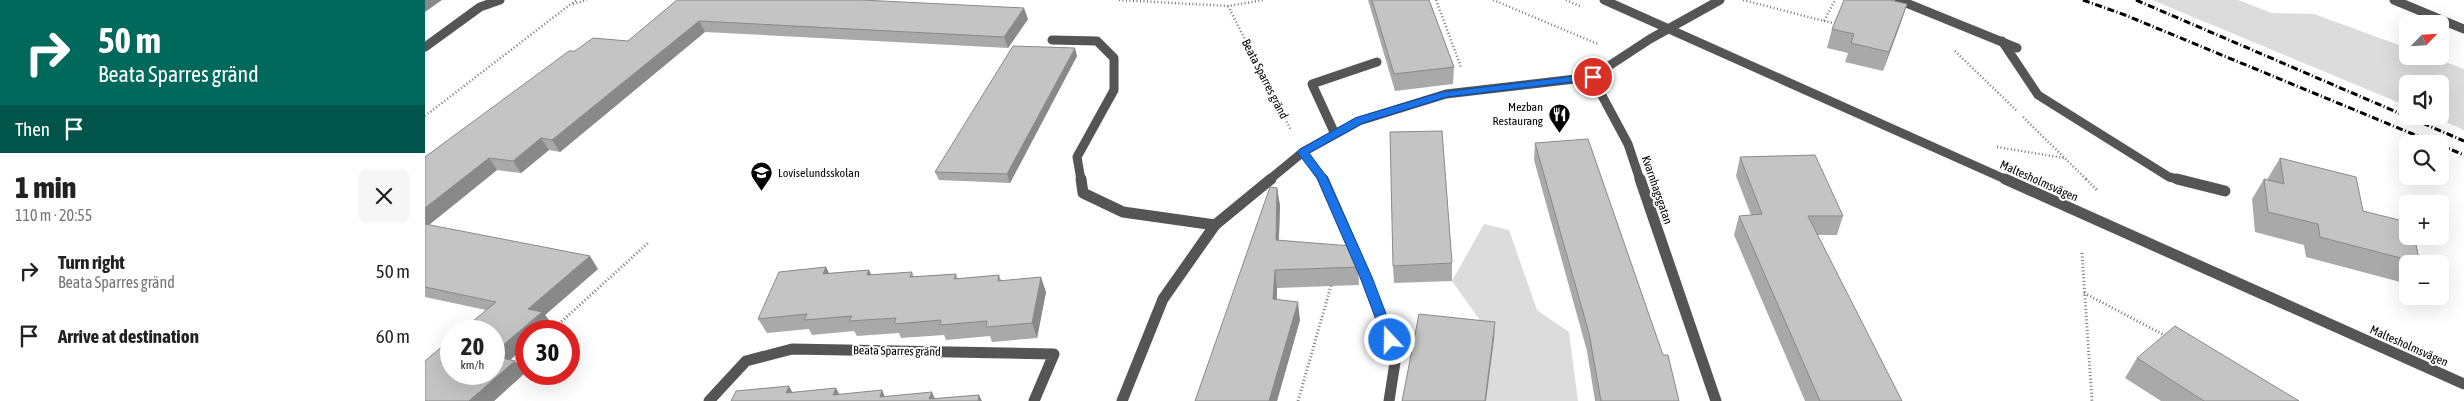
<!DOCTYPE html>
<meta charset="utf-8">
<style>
:root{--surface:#fff;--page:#f6f6f6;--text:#222;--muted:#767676}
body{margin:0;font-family:"Asap Condensed",sans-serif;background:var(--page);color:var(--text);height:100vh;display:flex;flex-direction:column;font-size:19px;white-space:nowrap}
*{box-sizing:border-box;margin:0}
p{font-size:16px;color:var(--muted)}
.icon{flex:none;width:28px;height:28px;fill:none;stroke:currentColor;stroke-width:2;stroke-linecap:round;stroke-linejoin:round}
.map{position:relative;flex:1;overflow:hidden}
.drawer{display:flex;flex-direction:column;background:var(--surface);width:425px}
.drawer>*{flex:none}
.banner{background:#00695c;color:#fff;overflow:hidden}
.needle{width:32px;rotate:65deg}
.fabs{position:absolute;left:1974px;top:15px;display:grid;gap:10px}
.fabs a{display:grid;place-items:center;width:50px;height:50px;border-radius:8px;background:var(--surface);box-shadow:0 5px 20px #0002;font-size:25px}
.speed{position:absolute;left:15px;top:320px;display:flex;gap:10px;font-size:25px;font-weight:700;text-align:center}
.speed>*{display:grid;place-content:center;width:65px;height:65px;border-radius:50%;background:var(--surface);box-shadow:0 5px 20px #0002;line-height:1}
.speed small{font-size:12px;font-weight:400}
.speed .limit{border:8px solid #d22;background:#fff;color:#111}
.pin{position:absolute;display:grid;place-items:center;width:42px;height:42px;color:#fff;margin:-21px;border:2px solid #fff;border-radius:50%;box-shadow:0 1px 5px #0007}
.me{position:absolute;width:55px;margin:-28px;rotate:339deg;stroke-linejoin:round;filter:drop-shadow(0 0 4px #0008)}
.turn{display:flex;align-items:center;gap:18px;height:105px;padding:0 15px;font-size:22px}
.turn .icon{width:65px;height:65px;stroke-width:2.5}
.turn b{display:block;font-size:35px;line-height:42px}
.then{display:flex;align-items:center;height:48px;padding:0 15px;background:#0003;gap:10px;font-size:19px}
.round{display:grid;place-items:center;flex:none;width:52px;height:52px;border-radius:8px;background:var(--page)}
.head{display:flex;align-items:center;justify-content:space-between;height:85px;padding:0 15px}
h1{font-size:30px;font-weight:800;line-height:38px}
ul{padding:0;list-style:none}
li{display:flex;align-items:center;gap:15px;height:65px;padding:0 15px}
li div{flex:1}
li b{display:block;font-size:19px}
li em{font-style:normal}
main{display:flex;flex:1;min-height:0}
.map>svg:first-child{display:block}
.green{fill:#dcdcdc}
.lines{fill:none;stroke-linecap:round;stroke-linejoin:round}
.path-far1{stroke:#777;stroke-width:2.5;stroke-dasharray:1 2.5;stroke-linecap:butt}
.path{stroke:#777;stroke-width:3;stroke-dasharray:1 2.5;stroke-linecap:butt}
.service-far1{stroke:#555;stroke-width:9}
.service{stroke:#555;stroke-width:11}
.minor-far1{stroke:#555;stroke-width:9}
.minor{stroke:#555;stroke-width:11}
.rail{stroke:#000;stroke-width:3;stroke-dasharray:7 2.5 1 2.5;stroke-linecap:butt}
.wall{fill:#a9a9a9}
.shaded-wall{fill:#898989}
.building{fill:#c4c4c4;stroke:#898989}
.route{fill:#1a73e8;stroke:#114b97}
.labels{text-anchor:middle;stroke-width:4;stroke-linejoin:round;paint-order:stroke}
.street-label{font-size:12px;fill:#000;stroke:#fff}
.poi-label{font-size:12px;fill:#000;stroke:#fff;text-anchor:end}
</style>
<main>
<section class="drawer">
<div class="banner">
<div class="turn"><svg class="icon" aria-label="right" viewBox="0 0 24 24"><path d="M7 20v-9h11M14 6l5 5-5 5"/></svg><div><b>50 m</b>Beata Sparres gränd</div></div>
<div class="then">Then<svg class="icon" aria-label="arrive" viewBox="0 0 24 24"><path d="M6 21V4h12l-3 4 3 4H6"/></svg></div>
</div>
<div class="head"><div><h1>1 min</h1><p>110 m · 20:55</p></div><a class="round"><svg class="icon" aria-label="close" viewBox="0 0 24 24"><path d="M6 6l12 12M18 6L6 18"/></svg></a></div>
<ul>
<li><svg class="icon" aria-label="right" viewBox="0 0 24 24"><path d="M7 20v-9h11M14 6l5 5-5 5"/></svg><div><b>Turn right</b><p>Beata Sparres gränd</p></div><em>50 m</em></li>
<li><svg class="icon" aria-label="arrive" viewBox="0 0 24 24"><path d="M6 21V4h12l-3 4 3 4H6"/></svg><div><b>Arrive at destination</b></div><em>60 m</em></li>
</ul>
</section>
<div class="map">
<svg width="2039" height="401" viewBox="0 0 2039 401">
<rect width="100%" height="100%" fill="#fff"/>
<g class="green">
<polygon points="1727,0 1813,0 1847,13 1889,14 1982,48 1982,56 2005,56 2039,69 2039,130 2007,116 2015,116 2015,84 1982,84 1982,106"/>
<polygon points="1059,224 1084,230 1112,310 1144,332 1153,401 1061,401 1069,340 1027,281"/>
</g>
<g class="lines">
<g class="path-far1">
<polyline points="694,0 803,6 839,0"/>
<polyline points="1011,0 1036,67"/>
<polyline points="1068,0 1173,44"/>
<polyline points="1141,0 1157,7"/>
<polyline points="1318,0 1399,21 1410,0"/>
<polyline points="148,4 162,0"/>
<polyline points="803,6 866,130"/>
<polyline points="1399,21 1412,24"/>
<polyline points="1530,51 1592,111"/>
<polyline points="0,116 151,0"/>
<polyline points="1598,117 1662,180"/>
<polyline points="1572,147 1639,158"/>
</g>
<g class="path">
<polyline points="1661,179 1672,190"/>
<polyline points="1657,253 1667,401"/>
<polyline points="1659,293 1743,337"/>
<polyline points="126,331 223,243"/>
<polyline points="873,401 907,282"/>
</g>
<g class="service-far1">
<polyline points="1474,0 1592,48"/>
<polyline points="1969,0 2039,29"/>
<polyline points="627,40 672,41 689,58 689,90 652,157 656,180"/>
<polyline points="1577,41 1613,95 1744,177 1757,180"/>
<polyline points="910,134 887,84 952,62"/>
</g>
<g class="service">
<polyline points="656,179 658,193 698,212 790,225"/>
<polyline points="1752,179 1800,191"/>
</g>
<g class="minor-far1">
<polyline points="1179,0 1582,180"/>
<polyline points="0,47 55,7 75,0"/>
<polyline points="878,152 898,180"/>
<polyline points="844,180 878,152 934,121 1021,94 1167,77"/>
<polyline points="1215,180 1203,144 1167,77 1225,39 1295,0"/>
</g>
<g class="minor">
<polyline points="898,179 941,277 971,356 964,401"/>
<polyline points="1215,179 1291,401"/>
<polyline points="1580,179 2039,384"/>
<polyline points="284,401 321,361 367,349 629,354 609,401"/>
<polyline points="697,401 738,299 790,225 846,179"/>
</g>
<g class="rail">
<polyline points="1658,0 1700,15 2012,144"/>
<polyline points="1711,0 2039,141"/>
<polyline points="2015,145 2039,155"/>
</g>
</g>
<g class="wall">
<polygon points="252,0 603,19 583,48 280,32 135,152 124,150 96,173 72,170 4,225 173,269 120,315 127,324 85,360 100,373 69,401 0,401 61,310 0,297 0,157 150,51 203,41"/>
<polygon points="943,0 1004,0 1029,67 1028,84 970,91"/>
<polygon points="1482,4 1476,22 1458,71 1420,62 1423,53 1402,48 1407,29"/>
<polygon points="652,56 585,183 514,180 510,172"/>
<polygon points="1110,143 1254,401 1170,401 1162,351 1109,160"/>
<polygon points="1315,157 1418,216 1412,235 1392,235 1477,401 1380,401 1309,235 1314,216 1326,215 1311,176"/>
<polygon points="1855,158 1938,211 1995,263 1995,264 1982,264 1982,279 1979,283 1881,257 1879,245 1830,232 1827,199 1839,179 1843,180 1843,178"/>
<polygon points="852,188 855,206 854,240 933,261 934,285 852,288 852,300 875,320 852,401 770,401"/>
<polygon points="1027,263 1027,281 969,283 968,266"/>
<polygon points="401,267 404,273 444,270 446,275 487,272 489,277 531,274 533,279 574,275 576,280 621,292 612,338 567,342 565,336 521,340 519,335 476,338 474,333 432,336 429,331 387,335 384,329 342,333 333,319"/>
<polygon points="1712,358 1874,401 1736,401 1700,378"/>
</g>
<g class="shaded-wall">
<polygon points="0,0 17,0 0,12"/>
<polygon points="1482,4 1476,22 1458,71 1464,52"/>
<polygon points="599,8 603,19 583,48 579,37"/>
<polygon points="274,21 280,32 135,152 127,140"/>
<polygon points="650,48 652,56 585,183 582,174"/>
<polygon points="116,138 124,150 96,173 88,161"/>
<polygon points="64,158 72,170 0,228 0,208"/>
<polygon points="852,188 855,206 853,258 851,240"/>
<polygon points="165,256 173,269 120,315 127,324 118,331 101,331 101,346 76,368 69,359 69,353 103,309"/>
<polygon points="401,267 408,282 398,274"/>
<polygon points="444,270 451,284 442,275"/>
<polygon points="850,270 852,288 851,317 848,299"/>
<polygon points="616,277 621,292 612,338 607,323"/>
<polygon points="873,302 875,320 852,401 844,401"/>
<polygon points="1070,322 1069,340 1061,401 1060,401"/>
<polygon points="90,361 100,373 69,401 44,401"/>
<polygon points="364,386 372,401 361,393"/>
<polygon points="411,388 418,401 408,395"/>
<polygon points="457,390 462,401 455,397"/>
<polygon points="507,392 511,401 504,399"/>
<polygon points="554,395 557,401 553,401"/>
</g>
<g class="building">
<polygon points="252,0 437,0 599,8 579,37 274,21 127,140 116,138 88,161 64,158 0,208 0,157 144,51 150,51 168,38 203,41"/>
<polygon points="947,0 1004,0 1029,67 969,74"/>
<polygon points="1419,0 1465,0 1482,4 1464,52 1426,43 1429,34 1407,29"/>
<polygon points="588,46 650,48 582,174 510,172"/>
<polygon points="1017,131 1027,263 968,266 965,132"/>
<polygon points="1163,139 1238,355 1243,355 1254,401 1176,401 1164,333 1110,143"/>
<polygon points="1390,155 1418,216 1383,216 1477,401 1395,401 1314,216 1337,214 1315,157"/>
<polygon points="1855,158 1931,177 1938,211 1982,222 1982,236 1989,236 1995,263 1895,237 1893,224 1843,212 1839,179 1859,184"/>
<polygon points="845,187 852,188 851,240 926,246 933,261 933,267 850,270 848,299 873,302 844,401 770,401"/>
<polygon points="0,224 165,256 103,309 117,312 69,353 69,331 36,331 71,302 0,287"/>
<polygon points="401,267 398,274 444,270 442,275 487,272 485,277 531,274 529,279 574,275 573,281 616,277 607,323 561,327 562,321 515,325 516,320 469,324 471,318 424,321 427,316 379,320 382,314 333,319 354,272"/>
<polygon points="994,314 1070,322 1060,401 977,401"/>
<polygon points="1750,326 1874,401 1779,401 1712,358"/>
<polygon points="26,339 26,374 69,374 69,356 90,361 44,401 0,401 0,361"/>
<polygon points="364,386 361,393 411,388 408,395 457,390 455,397 507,392 504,399 554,395 553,401 306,401 311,391"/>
</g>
<polygon class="route" points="1168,74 1172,77 1171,79 1022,97 938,123 884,153 902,177 947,277 971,340 965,345 960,344 935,277 892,178 872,152 874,150 930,118 1017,92"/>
<defs>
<symbol id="restaurant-pin" viewBox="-11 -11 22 30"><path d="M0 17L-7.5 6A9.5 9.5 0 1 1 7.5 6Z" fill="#000" stroke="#fff"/><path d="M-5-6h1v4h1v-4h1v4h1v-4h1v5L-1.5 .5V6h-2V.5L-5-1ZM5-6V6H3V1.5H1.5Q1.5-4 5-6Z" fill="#fff"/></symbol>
<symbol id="school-pin" viewBox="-11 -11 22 30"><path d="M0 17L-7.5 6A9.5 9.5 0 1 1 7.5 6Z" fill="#000" stroke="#fff"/><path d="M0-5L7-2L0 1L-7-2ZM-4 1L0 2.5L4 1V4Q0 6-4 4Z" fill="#fff"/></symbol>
</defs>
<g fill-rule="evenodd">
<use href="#restaurant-pin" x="1122" y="102" width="25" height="34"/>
<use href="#school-pin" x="324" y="160" width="25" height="34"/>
</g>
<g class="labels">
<g class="street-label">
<text transform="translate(840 79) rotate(63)" y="4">Beata Sparres gränd</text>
<text transform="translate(1614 181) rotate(24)" y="4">Maltesholmsvägen</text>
<text transform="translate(1232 190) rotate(71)" y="4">Kvarnhagsgatan</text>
<text transform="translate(1984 346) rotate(24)" y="4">Maltesholmsvägen</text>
<text transform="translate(472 351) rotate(1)" y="4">Beata Sparres gränd</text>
</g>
<g class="poi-label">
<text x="1118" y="111">Mezban<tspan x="1118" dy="14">Restaurang</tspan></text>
<text x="353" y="177" text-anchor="start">Loviselundsskolan</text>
</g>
</g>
</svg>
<div class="fabs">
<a><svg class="needle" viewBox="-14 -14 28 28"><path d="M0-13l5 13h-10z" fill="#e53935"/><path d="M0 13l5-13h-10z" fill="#767676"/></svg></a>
<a><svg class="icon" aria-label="sound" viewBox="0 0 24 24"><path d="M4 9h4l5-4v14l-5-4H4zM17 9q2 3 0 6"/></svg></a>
<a><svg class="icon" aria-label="search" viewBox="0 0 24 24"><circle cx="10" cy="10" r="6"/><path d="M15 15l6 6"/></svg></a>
<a>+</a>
<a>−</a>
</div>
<div class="speed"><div>20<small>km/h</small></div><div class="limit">30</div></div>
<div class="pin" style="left:1168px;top:77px;background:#d93025"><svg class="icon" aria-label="arrive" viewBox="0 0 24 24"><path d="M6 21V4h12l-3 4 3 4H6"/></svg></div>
<svg class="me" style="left:965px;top:340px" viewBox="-20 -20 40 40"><circle r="17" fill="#1a73e8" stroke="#fff" stroke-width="3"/><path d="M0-11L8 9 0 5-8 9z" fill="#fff"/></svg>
</div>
</main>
